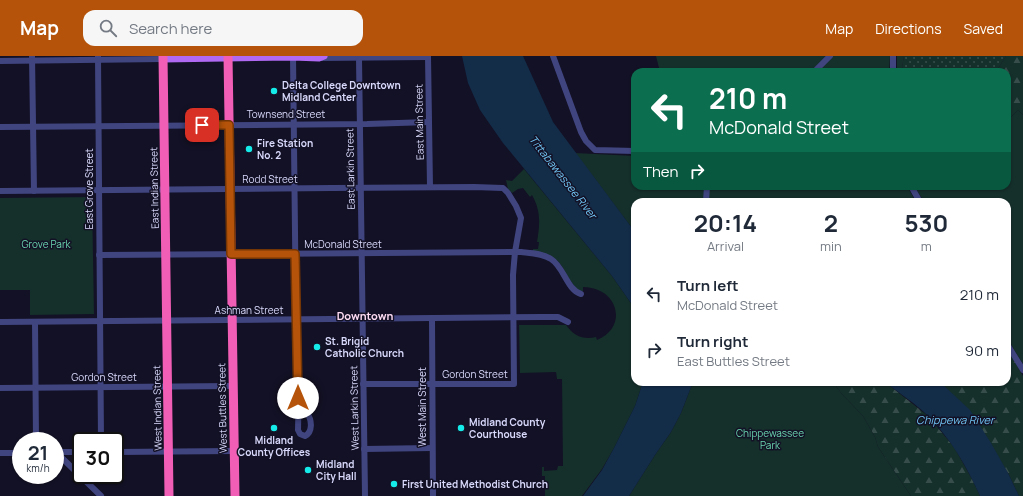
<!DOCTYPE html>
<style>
:root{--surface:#fff;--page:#f6f6f7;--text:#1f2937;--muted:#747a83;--accent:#b45309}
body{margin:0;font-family:Manrope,sans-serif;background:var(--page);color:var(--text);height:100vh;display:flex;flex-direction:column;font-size:15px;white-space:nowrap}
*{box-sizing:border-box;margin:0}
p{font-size:13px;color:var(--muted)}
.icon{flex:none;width:22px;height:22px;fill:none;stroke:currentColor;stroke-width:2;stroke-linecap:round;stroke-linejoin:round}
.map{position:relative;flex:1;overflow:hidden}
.details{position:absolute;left:631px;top:142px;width:380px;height:188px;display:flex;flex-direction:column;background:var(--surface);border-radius:12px;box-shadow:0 1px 3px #0004}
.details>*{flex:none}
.hud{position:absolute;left:631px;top:12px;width:380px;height:122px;border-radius:12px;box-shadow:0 1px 3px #0004;background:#0b6e4f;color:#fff;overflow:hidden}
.speed{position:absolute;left:12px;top:376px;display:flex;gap:8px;font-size:20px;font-weight:700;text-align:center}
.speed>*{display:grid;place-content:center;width:52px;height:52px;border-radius:50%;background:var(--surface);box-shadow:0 1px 3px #0004;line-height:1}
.speed small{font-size:10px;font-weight:400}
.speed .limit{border:2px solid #111;border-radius:6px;background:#fff;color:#111}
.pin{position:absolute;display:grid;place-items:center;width:34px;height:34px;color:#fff;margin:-17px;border-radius:8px;box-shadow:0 2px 6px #0006}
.me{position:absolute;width:44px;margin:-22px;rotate:0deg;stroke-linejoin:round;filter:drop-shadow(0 0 3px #0008)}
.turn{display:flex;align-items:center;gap:14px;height:84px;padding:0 12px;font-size:18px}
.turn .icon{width:52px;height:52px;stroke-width:2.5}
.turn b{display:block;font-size:28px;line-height:34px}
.then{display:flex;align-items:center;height:38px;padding:0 12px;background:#0003;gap:8px;font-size:15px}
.eta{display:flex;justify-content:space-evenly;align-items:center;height:68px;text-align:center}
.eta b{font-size:24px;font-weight:700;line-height:28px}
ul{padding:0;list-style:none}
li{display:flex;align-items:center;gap:12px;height:56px;padding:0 12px}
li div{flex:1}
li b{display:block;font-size:15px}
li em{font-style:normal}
header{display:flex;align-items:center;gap:24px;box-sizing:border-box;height:56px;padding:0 20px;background:var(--accent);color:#fff}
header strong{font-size:19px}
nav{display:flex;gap:22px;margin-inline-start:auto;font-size:14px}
.search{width:280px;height:36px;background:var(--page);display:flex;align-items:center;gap:10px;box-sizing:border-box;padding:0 14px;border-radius:12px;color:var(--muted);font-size:15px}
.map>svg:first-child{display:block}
.grass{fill:url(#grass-dots)}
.forest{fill:url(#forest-firs)}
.park{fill:#152f2b}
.water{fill:#132c48}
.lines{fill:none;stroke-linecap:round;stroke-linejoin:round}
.minor{stroke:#404580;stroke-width:6}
.major{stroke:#b069f2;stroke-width:7}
.highway{stroke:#f15eb5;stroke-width:9}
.route-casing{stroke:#753606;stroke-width:10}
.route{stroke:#b45309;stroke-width:7}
.poi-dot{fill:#15ebe9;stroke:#131125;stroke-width:1.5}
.labels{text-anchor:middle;stroke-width:3;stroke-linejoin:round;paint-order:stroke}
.poi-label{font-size:10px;font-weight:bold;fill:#d9d9fc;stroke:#131125;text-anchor:start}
.street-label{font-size:10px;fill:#d9d9fc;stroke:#131125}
.park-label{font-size:10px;fill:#6ad6b0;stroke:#131125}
.water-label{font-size:11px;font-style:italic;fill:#70c4f3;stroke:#131125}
.neighbourhood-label{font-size:11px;font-weight:bold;fill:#fcdbf3;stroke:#131125}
</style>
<header>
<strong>Map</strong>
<div class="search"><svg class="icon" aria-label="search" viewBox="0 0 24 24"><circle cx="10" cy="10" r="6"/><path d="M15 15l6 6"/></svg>Search here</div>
<nav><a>Map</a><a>Directions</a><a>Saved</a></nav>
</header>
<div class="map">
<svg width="1023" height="440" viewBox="0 0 1023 440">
<defs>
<pattern id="grass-dots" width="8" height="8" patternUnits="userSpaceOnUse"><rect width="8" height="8" fill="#152f2b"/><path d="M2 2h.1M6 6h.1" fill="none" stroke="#364d4b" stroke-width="1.8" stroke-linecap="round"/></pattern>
<pattern id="forest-firs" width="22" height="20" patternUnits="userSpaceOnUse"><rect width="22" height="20" fill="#152f2b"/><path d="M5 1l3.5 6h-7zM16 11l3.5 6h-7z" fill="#364d4b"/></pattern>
</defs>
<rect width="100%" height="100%" fill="#131125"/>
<polygon class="grass" points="904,0 1006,0 996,16 938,16 928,12 923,16 907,16 902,11"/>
<g class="forest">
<polygon points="897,0 904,0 902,11 907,16 897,16"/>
<polygon points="1006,0 1023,0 1023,59 1018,54 1007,65 1007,16 996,16"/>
<polygon points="1007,293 1023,320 1023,440 1019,440 1008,417 940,326 1007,326"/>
<polygon points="826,326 885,326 928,360 954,391 972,423 980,440 911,440 878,391 875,381 863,360 841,337 836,330"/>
</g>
<g class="park">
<polygon points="656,0 890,0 889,16 660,16"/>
<polygon points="1018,54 1023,59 1023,308 1007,282 1007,146 924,146 915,131 917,130 1007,130 1007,65"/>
<polygon points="575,97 635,100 635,130 907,130 916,146 635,146 635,176"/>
<path d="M524 113 612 220 635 253V326H642L641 332 635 350 614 392 602 413 582 440H545V420H542V411H544V415L557 414 558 410H563L562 323H557L556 316 520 317 519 269H566C574 280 583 284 596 281L597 284C629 271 618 231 583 231V235L580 236C560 217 568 201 533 195V193H538L539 186H537C540 168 541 155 532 139L530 141 523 132 518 133 512 137 508 133 506 124 512 125Z"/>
<polygon points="92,141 94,258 30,259 30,234 0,234 0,142"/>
<polygon points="693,326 830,326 836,330 841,337 863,360 875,381 878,391 911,440 629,440 655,399 671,376 681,357"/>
</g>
<g class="water">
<polygon points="462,0 523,0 553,66 635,176 635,253 612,220 503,87 480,54 468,27"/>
<polygon points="642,326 693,326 681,357 671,376 655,399 629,440 583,440 602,414 614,392 635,350 641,332"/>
<path d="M885 326H940L970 354 991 387 1008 417 1019 440H980C967 411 951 383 928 360 916 348 899 337 885 326Z"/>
</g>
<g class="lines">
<g class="minor">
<polyline points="32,0 34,135"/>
<polyline points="98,0 101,385"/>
<path d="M293 0 296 264 299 329 298 374 300 378 305 380C313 376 312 364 307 357L298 356"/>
<polyline points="428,0 430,131"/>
<polyline points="553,0 581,76 586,85 595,94 635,95"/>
<polyline points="319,2 428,1"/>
<polyline points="359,2 365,440"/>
<polyline points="0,5 163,3"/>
<polyline points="814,16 830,0"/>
<polyline points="893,16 893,0"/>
<polyline points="0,71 367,68 429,66"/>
<polyline points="911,130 920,146"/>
<polyline points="0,135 332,132 474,131 503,132 508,137 516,150 521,162 515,196 513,219 514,328 363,328"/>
<polyline points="706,146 707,130"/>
<path d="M99 199 521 196C531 197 542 197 551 203 564 211 567 234 581 238"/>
<polyline points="432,262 433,440"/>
<polyline points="0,266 542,261 558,261 568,266"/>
<polyline points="35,266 36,385"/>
<polyline points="1007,288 1023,314"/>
<polyline points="0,332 233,330"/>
<polyline points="364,393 432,392"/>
<polyline points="57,396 81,396"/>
<polyline points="58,396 62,402 101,440"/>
<polyline points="115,396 234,395"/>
<polyline points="0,397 21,397"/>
</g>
<polyline class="major" points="163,3 293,1 319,2 324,0"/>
<g class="highway">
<polyline points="163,0 169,440"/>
<polyline points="228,0 235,440"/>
</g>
</g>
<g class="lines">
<defs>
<polyline id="route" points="202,69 229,69 231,198 295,198 298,342"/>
</defs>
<use href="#route" class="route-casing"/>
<use href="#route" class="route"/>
</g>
<g class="poi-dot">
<circle cx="274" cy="35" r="4"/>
<circle cx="249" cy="93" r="4"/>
<circle cx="317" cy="291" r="4"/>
<circle cx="274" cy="372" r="4"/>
<circle cx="461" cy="372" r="4"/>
<circle cx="308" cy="414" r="4"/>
<circle cx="394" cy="428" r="4"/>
</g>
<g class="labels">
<g class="poi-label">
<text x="282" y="33">Delta College Downtown<tspan x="282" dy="12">Midland Center</tspan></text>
<text x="257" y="91">Fire Station<tspan x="257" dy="12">No. 2</tspan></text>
<text x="325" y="289">St. Brigid<tspan x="325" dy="12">Catholic Church</tspan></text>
<text x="469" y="370">Midland County<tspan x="469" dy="12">Courthouse</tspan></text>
<text x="274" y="388" text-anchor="middle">Midland<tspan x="274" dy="12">County Offices</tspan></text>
<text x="316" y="412">Midland<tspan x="316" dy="12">City Hall</tspan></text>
<text x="402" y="432">First United Methodist Church</text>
</g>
<g class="street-label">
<text x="286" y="62">Townsend Street</text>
<text transform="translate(419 66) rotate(-91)" y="4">East Main Street</text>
<text transform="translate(350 113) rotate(-91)" y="4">East Larkin Street</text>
<text x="270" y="127">Rodd Street</text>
<text transform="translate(154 132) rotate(-91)" y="4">East Indian Street</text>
<text transform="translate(89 133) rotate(-90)" y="4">East Grove Street</text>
<text x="343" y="192">McDonald Street</text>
<text x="249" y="258">Ashman Street</text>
<text x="475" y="322">Gordon Street</text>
<text x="104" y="325">Gordon Street</text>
<text transform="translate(422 351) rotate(-90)" y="4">West Main Street</text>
<text transform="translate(157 352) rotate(-91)" y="4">West Indian Street</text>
<text transform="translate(222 352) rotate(-91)" y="4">West Buttles Street</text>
<text transform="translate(354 352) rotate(-91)" y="4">West Larkin Street</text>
</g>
<g class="park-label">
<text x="46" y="192">Grove Park</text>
<text x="770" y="381">Chippewassee<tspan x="770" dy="12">Park</tspan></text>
</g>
<g class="water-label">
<text transform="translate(563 121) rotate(52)" y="4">Tittabawassee River</text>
<text x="955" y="368">Chippewa River</text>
</g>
<g class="neighbourhood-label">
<text x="365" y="264">Downtown</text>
</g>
</g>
</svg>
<div class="speed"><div>21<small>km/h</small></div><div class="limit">30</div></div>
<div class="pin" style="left:202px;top:69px;background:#d93025"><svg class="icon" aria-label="arrive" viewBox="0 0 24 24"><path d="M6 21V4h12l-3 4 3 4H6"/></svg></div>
<svg class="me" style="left:298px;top:342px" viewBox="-20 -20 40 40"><circle r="19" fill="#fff"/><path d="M0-13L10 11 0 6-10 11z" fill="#b45309"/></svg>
<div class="hud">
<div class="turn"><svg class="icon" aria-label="left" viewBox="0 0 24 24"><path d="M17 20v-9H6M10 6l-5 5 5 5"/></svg><div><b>210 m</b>McDonald Street</div></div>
<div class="then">Then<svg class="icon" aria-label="right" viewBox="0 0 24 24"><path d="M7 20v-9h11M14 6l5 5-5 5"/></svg></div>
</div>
<section class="details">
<div class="eta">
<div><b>20:14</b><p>Arrival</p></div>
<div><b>2</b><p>min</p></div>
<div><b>530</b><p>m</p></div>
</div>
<ul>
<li><svg class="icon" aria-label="left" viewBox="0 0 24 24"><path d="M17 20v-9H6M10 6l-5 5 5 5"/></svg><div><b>Turn left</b><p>McDonald Street</p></div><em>210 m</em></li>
<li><svg class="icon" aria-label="right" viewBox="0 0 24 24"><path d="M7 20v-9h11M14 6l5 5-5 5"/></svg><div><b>Turn right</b><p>East Buttles Street</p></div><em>90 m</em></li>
</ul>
</section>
</div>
